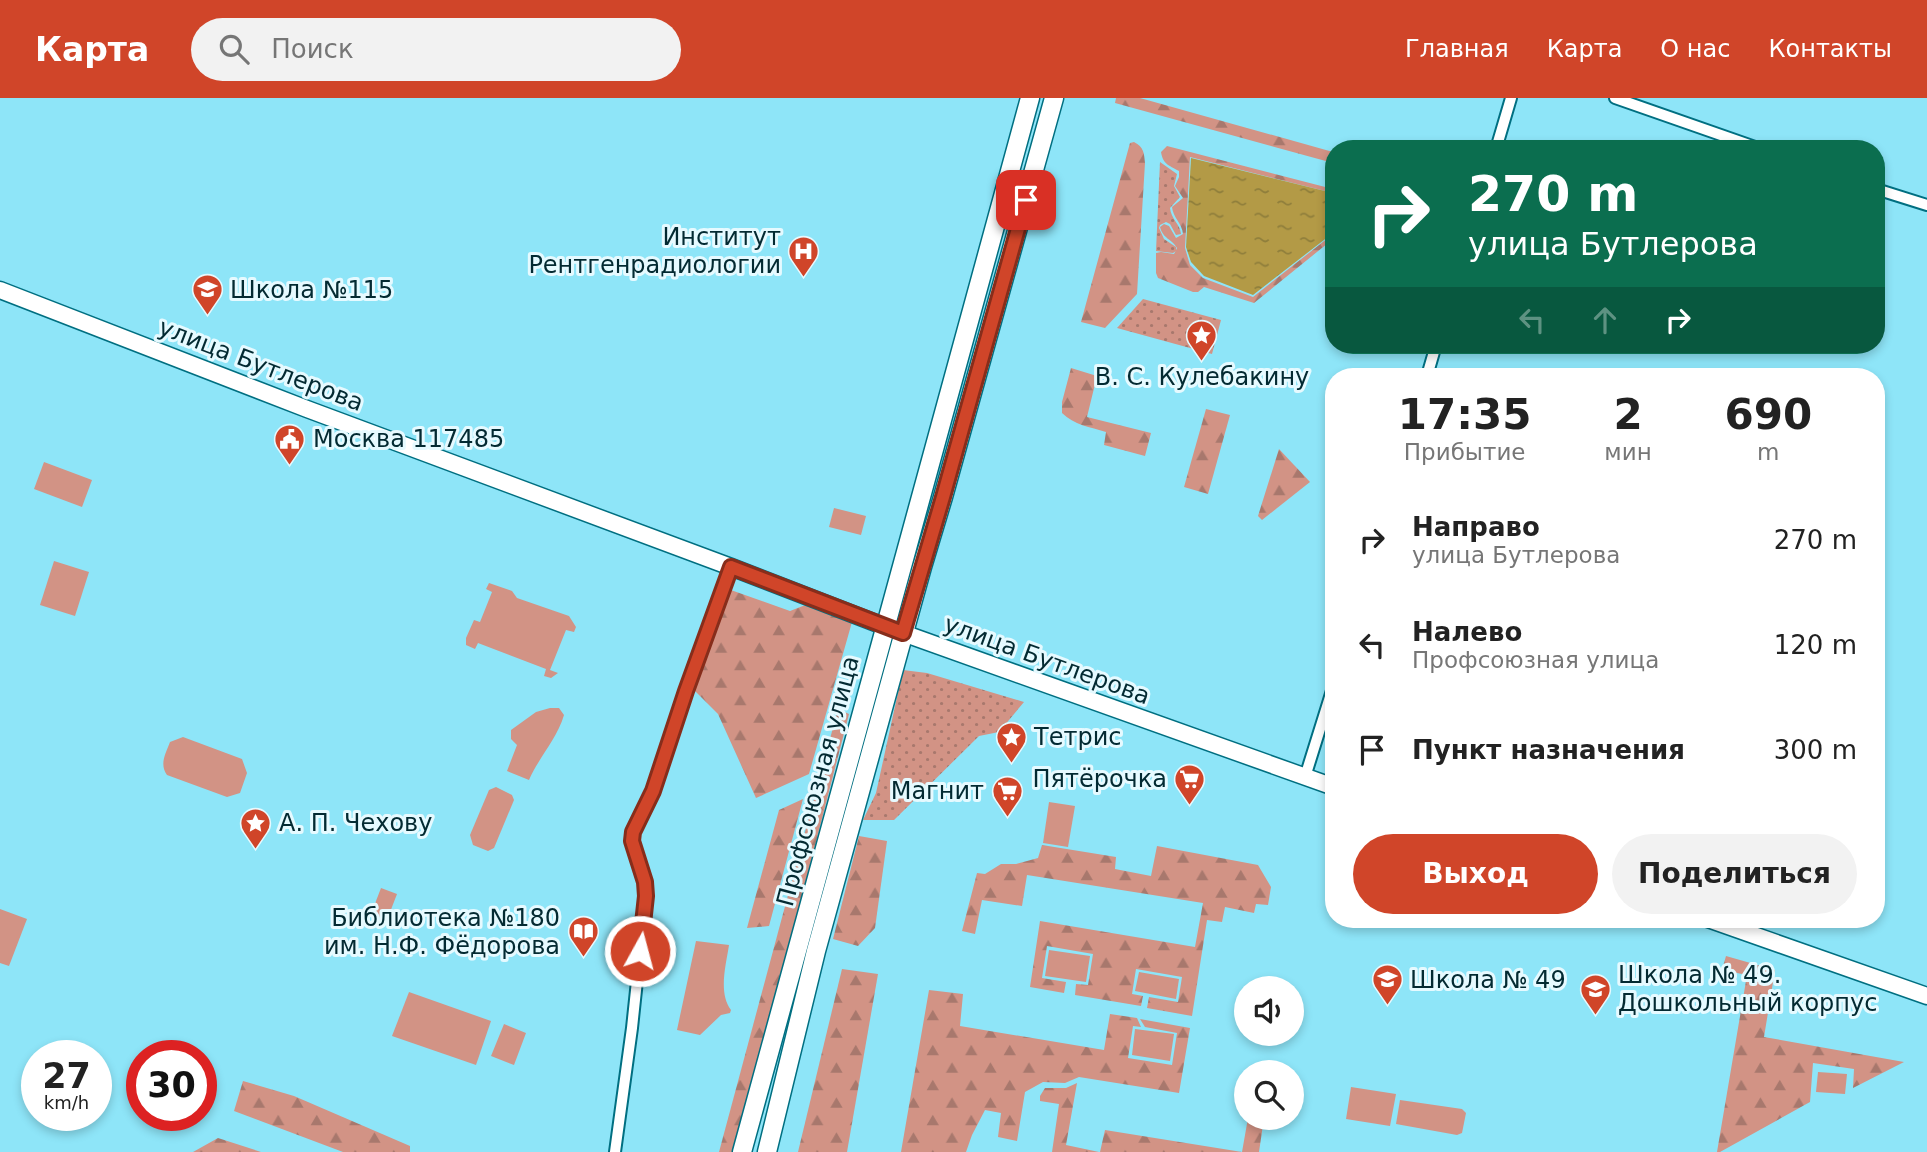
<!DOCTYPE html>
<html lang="ru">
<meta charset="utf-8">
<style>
:root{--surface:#fff;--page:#f2f2f2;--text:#222;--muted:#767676;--accent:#d04529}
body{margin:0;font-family:"DejaVu Sans",sans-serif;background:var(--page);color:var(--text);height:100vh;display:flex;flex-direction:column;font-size:26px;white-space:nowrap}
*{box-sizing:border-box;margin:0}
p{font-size:23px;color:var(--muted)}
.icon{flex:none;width:38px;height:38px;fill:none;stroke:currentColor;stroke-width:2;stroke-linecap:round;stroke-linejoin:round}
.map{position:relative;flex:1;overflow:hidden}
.drawer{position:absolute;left:1325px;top:270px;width:560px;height:560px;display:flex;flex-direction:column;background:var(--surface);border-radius:28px;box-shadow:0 4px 10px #0003}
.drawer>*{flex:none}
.guide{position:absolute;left:1325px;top:42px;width:560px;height:214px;border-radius:28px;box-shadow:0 4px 10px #0003;background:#0b6e4f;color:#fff;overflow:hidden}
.buttons{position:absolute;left:1234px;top:878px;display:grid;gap:14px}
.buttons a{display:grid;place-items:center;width:70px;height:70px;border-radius:50%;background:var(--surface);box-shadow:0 4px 10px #0003;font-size:35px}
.speed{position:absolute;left:21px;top:942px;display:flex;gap:14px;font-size:35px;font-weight:700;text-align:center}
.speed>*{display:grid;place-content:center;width:91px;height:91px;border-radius:50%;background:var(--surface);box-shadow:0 4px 10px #0003;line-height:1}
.speed small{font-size:18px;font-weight:400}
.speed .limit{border:10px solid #d22;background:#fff;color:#111}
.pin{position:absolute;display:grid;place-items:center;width:60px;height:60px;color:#fff;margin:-30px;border-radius:14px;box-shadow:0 4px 10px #0006}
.me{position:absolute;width:77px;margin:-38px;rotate:7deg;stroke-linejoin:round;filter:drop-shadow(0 0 5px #0008)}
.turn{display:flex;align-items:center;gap:24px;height:147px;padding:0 28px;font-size:32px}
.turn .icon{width:91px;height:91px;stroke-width:2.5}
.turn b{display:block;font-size:49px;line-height:60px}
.lanes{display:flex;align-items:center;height:66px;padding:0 28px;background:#0003;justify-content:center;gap:35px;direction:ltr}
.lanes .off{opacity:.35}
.eta{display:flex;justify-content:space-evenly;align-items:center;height:119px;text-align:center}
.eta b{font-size:42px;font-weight:600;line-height:49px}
.primary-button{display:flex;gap:14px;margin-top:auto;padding:14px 28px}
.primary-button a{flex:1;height:80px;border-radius:42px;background:var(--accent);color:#fff;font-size:28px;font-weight:600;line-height:80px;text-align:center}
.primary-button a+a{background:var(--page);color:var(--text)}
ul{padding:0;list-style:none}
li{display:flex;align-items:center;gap:21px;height:105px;padding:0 28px}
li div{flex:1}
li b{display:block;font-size:26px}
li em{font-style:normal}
header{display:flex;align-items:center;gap:42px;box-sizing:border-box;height:98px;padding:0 35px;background:var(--accent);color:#fff}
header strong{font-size:33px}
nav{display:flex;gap:38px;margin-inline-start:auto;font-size:24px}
.search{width:490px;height:63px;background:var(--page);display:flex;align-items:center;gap:18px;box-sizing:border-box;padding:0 24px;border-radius:38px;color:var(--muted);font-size:26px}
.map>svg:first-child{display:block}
.grass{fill:url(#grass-dots)}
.forest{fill:url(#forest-firs)}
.park{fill:#d29385}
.water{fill:url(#water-ripples)}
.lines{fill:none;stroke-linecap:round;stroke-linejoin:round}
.street-casing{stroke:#006f81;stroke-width:14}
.secondary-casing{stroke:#006f81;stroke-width:19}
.primary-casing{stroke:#006f81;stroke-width:21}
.street{stroke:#fff;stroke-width:10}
.secondary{stroke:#fff;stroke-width:16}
.primary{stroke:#fff;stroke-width:18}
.route-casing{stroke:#872d1b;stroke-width:18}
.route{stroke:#d04529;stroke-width:12}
.labels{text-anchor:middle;stroke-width:6;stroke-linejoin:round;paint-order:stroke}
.poi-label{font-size:24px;fill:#032a32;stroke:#e6faff;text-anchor:start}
.street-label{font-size:24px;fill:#032a32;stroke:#e6faff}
</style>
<header>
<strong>Карта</strong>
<div class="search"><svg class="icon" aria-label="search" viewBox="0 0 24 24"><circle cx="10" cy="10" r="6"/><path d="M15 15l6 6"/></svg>Поиск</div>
<nav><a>Главная</a><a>Карта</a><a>О нас</a><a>Контакты</a></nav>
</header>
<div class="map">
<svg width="1927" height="1054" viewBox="0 0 1927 1054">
<defs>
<pattern id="grass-dots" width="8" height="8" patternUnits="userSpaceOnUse" patternTransform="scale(1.75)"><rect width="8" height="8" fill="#d29385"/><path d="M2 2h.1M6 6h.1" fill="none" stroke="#a8786d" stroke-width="1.8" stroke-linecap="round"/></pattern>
<pattern id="forest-firs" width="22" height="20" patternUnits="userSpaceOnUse" patternTransform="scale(1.75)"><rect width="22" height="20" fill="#d29385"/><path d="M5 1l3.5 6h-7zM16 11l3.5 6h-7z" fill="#a8786d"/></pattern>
<pattern id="water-ripples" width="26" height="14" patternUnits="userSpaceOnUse" patternTransform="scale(1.75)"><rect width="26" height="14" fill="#b39a46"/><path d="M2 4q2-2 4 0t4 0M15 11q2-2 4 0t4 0" fill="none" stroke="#8f7e3b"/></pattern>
</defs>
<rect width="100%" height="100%" fill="#8ee5f8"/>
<g class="grass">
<path d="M1160 64 1177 76 1174 88 1180 99 1170 110C1171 121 1180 126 1181 136L1176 137 1170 126 1166 124 1160 127 1159 130 1164 141 1176 149V153L1173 155 1156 153Z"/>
<polygon points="1143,201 1221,222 1212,256 1117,230"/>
<polygon points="903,572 927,575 1024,604 999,634 979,638 894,722 863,722 876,695"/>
</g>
<g class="forest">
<polygon points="1116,0 1140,0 1333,54 1333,65 1115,5"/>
<path d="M1134 44C1144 49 1144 55 1145 65L1137 196 1105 230 1081 224 1130 45Z"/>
<path d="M1167 48 1333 91V95L1190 59 1185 150 1190 167 1203 180 1253 199 1333 136V141L1254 205 1204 189 1198 194H1193L1158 180 1156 175V155L1161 154 1174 156 1177 150C1172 141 1163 141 1160 129L1164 126 1169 128 1176 140 1183 136C1182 125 1173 120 1172 109L1183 100 1175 88 1179 79V73C1168 67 1163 66 1161 54Z"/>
<path d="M1071 270 1097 278 1087 319 1151 335 1145 358 1104 347 1106 334C1090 329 1074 327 1062 315V304Z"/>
<polygon points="1206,311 1230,317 1208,396 1184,389"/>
<polygon points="1279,351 1310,384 1262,422 1258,418"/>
<polygon points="728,491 790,513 808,506 852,524 809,676 756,700 718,616 692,590"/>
<polygon points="838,611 849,616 736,1054 719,1054"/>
<polygon points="803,701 769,828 747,830 779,712"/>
<polygon points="859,738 887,743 875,830 858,848 833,841"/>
<polygon points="1042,747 1116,759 1115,771 1151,778 1157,748 1258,767 1271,789 1268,807 1256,806 1254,815 1225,809 1222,824 1207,822 1192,918 1147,910 1149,899 1178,904 1182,879 1136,871 1132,896 1143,898 1141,908 1075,897 1076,886 1088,887 1093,856 1047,848 1042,880 1066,884 1064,895 1030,889 1040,823 1195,849 1203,805 1027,777 1022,808 982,802 975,836 962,833 977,775 985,776 1001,766 1016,766 1038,760"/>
<polygon points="1726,858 1775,872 1764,939 1904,964 1853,990 1854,971 1813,965 1810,1004 1720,1054 1717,1054 1747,877 1722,872"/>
<polygon points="842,871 878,876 847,1054 798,1054"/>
<polygon points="929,892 963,896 960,928 1104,952 1110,916 1137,920 1141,929 1133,928 1128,960 1172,967 1177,935 1145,929 1140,921 1190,930 1179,995 1079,979 1065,985 1043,984 1025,994 1017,1043 998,1039 1001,1015 985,1012 972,1037 966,1054 901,1054"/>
<polygon points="243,983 294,998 410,1048 410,1054 343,1054 234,1013"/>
<polygon points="1077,985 1066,1047 1099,1054 1052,1054 1059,1006 1040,1003 1040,998 1045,990 1066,990"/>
<polygon points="1248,1020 1264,1020 1259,1054 1100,1054 1105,1032 1242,1054"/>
<polygon points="218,1040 261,1054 193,1054"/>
</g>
<g class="park">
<polygon points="44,364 92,382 82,409 34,391"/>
<polygon points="834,410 866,418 861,437 829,429"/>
<polygon points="54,463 89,474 75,518 40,507"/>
<polygon points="489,485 512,493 517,500 569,518 576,529 574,534 566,532 550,572 558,575 551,580 544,578 546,571 478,545 475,551 466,547 466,540 474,522 480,524 492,494 486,491"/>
<path d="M550 610H559L564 617C557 641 539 659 529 682L507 673 517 647 511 641V632L536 614Z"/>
<path d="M183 639 242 661 247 675 240 695 227 699 167 677C159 666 166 655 170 644Z"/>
<polygon points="496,689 512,697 514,702 494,750 488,753 473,747 470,737 489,692"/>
<polygon points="1049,704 1075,708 1068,749 1043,745"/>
<polygon points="381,790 397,796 387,822 371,816"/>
<polygon points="0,811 27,821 9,868 0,865"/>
<path d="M696 843 729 847C726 867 718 895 731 912L730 915 721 917 700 937 677 932Z"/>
<polygon points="1049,852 1090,858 1086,884 1045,878"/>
<polygon points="1139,874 1179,881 1176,901 1135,893"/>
<polygon points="409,894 491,923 476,967 392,938"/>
<polygon points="504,926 526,935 514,967 491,958"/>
<polygon points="1135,931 1174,936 1170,963 1132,957"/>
<polygon points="1818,974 1847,976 1845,996 1816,994"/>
<polygon points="1351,989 1396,996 1390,1028 1346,1021"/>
<polygon points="1400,1002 1462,1011 1466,1015 1462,1035 1457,1037 1396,1026"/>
</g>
<polygon class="water" points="1191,60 1333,95 1333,135 1253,197 1204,178 1191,164 1186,149"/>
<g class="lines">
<defs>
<g id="street">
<polyline points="1615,0 1761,51"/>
<polyline points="1496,51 1511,0"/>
<polyline points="1876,91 1927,107"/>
<polyline points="1427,278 1436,247"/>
<polyline points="1305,679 1334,586"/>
<polyline points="615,1054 632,930 646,798 645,784 632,743 633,734 653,693 686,593 731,469"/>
</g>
<g id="secondary">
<polyline points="0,192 307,311 731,469 886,529 1334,689"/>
<polyline points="1708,821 1927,898"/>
</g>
<g id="primary">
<polyline points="742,1054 1030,0"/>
<polyline points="767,1054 816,853 922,469 943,399 1054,0"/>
</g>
</defs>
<use href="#street" class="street-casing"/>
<use href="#secondary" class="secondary-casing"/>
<use href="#primary" class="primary-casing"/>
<use href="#street" class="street"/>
<use href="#secondary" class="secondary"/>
<use href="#primary" class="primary"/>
</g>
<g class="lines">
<defs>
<polyline id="route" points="640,853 646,798 645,784 632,743 633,734 653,693 686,593 731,469 903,535 943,399 1026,102"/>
</defs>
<use href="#route" class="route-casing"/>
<use href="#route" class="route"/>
</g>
<defs>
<symbol id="hospital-pin" viewBox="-11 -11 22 30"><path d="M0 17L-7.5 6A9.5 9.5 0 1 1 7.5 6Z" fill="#d04529" stroke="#e6faff"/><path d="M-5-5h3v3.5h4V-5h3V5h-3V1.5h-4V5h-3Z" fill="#fff"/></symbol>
<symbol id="school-pin" viewBox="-11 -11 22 30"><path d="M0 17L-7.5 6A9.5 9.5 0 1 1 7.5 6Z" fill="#d04529" stroke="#e6faff"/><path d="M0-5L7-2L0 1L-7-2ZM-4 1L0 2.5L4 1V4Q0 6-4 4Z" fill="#fff"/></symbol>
<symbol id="sight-pin" viewBox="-11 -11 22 30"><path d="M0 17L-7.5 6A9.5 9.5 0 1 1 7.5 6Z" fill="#d04529" stroke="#e6faff"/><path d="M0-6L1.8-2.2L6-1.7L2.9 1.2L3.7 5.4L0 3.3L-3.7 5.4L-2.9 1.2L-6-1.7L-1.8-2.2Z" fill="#fff"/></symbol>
<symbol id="civic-pin" viewBox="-11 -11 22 30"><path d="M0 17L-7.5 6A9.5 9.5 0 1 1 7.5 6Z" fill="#d04529" stroke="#e6faff"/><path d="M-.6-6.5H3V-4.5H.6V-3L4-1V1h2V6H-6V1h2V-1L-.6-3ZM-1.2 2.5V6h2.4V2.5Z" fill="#fff"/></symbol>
<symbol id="supermarket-pin" viewBox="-11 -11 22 30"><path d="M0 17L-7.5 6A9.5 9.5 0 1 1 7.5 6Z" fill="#d04529" stroke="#e6faff"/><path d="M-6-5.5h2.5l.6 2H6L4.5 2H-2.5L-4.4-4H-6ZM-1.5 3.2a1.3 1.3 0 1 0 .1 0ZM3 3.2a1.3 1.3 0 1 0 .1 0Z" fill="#fff"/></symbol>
<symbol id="library-pin" viewBox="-11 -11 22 30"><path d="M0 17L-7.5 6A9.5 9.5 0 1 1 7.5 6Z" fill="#d04529" stroke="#e6faff"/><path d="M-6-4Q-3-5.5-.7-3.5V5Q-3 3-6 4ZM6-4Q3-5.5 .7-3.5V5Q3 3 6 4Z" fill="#fff"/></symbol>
</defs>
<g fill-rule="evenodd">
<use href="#hospital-pin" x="786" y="136" width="35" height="47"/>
<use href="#school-pin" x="190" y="174" width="35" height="47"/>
<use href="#sight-pin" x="1184" y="220" width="35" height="47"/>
<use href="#civic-pin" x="272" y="324" width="35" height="47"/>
<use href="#sight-pin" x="994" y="622" width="35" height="47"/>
<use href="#supermarket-pin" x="1172" y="664" width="35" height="47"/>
<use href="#supermarket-pin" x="990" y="676" width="35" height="47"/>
<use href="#sight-pin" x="238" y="708" width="35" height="47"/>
<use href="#library-pin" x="566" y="816" width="35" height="47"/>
<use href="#school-pin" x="1370" y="864" width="35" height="47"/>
<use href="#school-pin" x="1578" y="874" width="35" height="47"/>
</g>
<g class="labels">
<g class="poi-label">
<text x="781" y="147" text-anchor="end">Институт<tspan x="781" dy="28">Рентгенрадиологии</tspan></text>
<text x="230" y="200">Школа №115</text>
<text x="1202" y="287" text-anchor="middle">В. С. Кулебакину</text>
<text x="313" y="349">Москва 117485</text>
<text x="1034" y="647">Тетрис</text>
<text x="1167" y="689" text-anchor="end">Пятёрочка</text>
<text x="984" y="701" text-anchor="end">Магнит</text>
<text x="279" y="733">А. П. Чехову</text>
<text x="560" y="828" text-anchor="end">Библиотека №180<tspan x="560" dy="28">им. Н.Ф. Фёдорова</tspan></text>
<text x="1618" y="885">Школа № 49.<tspan x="1618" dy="28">Дошкольный корпус</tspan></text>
<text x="1410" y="890">Школа № 49</text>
</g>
<g class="street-label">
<text transform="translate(261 267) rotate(21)" y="8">улица Бутлерова</text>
<text transform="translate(1047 562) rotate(20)" y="8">улица Бутлерова</text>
<text transform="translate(818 683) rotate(-75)" y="8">Профсоюзная улица</text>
</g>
</g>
</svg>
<div class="buttons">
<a><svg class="icon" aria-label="sound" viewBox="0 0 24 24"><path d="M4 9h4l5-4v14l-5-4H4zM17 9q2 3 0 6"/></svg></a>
<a><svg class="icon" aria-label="search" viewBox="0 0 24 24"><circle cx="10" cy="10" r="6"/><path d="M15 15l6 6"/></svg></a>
</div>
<div class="speed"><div>27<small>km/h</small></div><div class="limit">30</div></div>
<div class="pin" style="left:1026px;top:102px;background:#d93025"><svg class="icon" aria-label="arrive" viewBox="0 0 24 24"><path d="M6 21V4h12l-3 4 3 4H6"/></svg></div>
<svg class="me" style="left:640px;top:853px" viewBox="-20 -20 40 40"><circle r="17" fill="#d04529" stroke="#fff" stroke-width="3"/><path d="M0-11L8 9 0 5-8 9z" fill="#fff"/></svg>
<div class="guide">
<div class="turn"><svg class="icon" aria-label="right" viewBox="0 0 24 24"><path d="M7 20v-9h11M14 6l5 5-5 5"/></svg><div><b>270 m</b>улица Бутлерова</div></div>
<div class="lanes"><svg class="icon off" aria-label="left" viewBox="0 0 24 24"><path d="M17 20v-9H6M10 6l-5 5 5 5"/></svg><svg class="icon off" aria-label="ahead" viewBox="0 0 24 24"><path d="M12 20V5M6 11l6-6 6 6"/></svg><svg class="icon" aria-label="right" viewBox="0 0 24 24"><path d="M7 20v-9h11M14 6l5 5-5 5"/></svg></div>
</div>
<section class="drawer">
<div class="eta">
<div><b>17:35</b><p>Прибытие</p></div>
<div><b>2</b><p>мин</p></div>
<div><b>690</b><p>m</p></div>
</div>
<ul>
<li><svg class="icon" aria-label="right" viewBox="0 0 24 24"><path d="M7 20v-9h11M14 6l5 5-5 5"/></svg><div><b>Направо</b><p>улица Бутлерова</p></div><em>270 m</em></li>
<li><svg class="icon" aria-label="left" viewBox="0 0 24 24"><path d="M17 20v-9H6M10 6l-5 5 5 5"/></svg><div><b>Налево</b><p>Профсоюзная улица</p></div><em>120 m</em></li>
<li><svg class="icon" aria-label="arrive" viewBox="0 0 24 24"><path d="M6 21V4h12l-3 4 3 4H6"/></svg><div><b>Пункт назначения</b></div><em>300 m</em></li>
</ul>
<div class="primary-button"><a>Выход</a><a>Поделиться</a></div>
</section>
</div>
